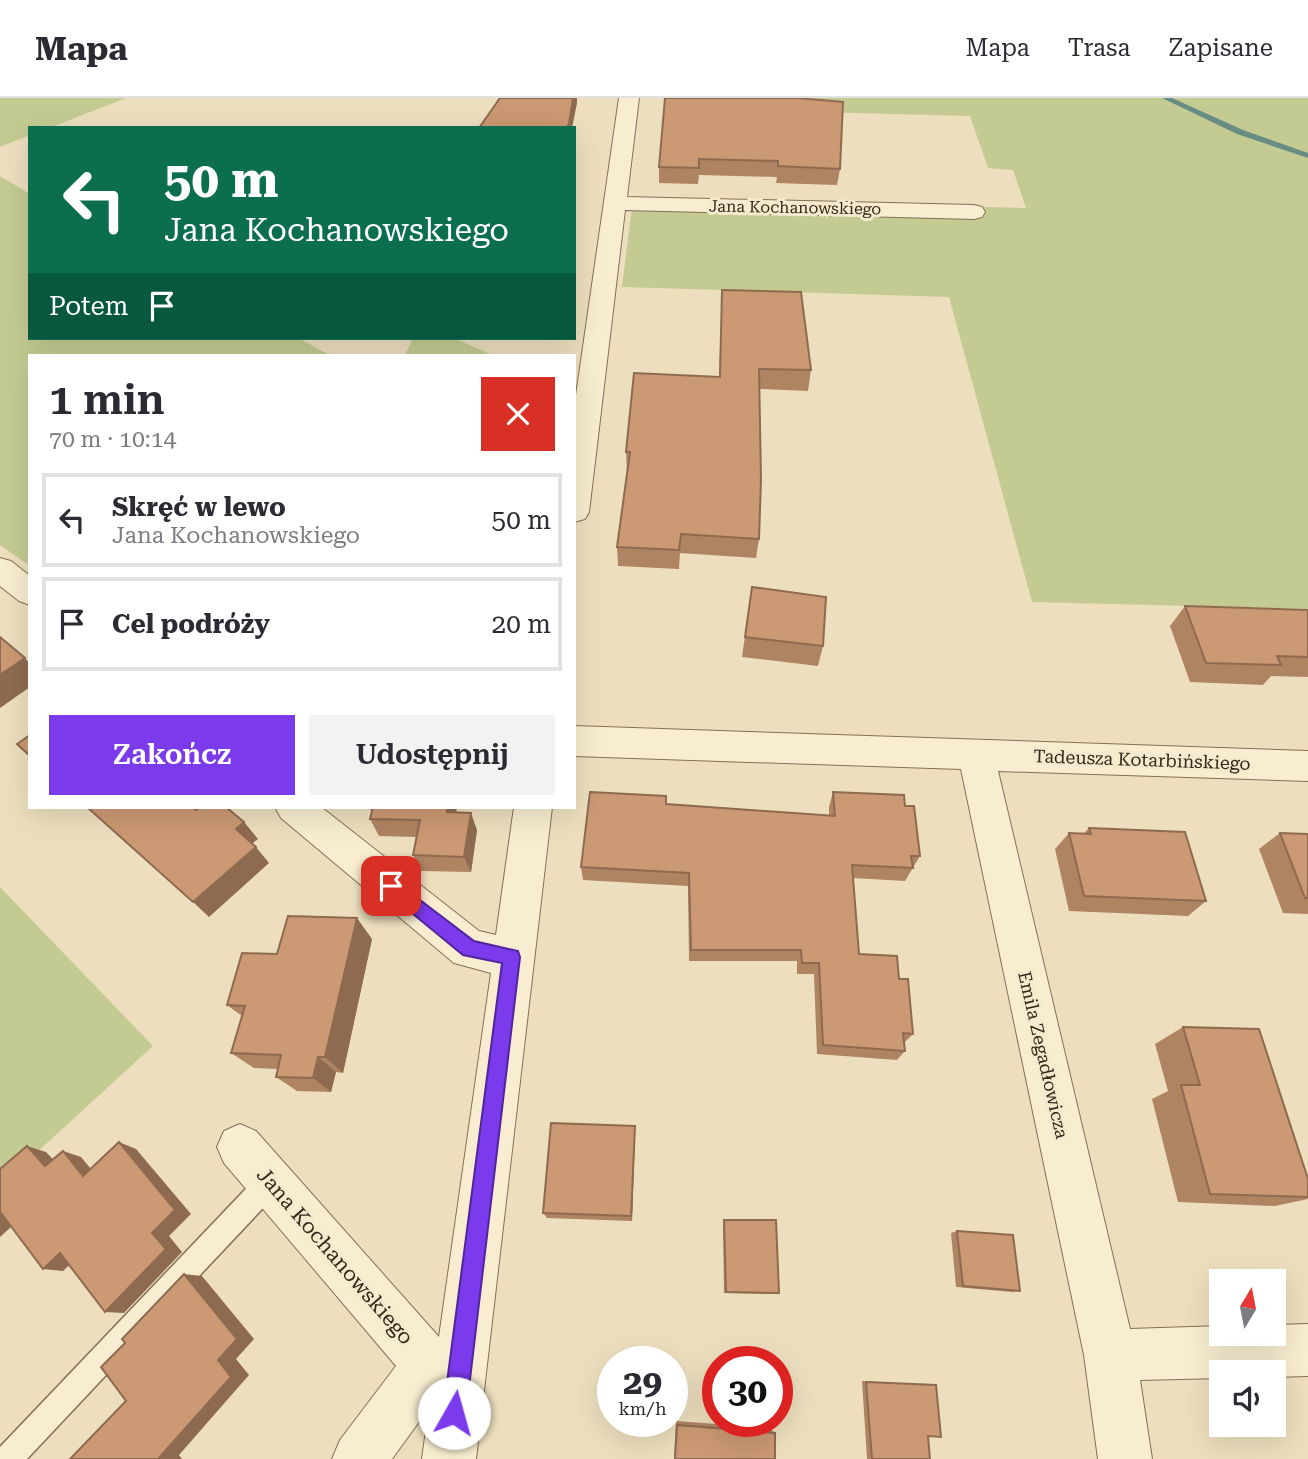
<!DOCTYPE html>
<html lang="pl">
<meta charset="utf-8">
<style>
:root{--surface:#fff;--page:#f2f2f3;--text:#2b2b33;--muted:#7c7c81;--line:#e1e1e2;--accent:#7c3aed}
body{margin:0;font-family:"Roboto Serif",serif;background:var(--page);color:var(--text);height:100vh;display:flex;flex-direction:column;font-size:26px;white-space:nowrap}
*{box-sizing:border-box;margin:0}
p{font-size:23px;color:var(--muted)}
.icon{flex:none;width:38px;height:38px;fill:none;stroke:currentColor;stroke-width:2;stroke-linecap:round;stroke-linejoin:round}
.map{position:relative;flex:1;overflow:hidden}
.drawer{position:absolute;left:28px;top:256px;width:548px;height:455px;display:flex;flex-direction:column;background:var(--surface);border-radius:0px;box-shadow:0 7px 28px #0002}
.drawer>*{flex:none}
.guide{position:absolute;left:28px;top:28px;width:548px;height:214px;border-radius:0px;box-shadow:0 7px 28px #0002;background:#0b6e4f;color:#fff;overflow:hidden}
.needle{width:46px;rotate:10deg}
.controls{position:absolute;left:1209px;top:1171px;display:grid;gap:14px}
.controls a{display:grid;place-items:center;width:77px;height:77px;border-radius:0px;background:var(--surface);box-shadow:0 7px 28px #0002;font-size:35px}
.speed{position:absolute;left:597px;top:1248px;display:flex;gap:14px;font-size:35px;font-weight:700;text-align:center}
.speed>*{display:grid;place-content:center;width:91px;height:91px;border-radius:50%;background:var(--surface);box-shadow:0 7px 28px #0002;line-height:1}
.speed small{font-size:18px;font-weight:400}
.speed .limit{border:10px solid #d22;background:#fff;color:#111}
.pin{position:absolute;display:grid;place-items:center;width:60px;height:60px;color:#fff;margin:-30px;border-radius:14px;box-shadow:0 4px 10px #0006}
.me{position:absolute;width:77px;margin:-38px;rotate:7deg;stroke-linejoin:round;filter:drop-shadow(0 0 5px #0008)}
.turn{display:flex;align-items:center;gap:24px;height:147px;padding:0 21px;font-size:32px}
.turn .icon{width:91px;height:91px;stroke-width:2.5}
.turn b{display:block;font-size:49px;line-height:60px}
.then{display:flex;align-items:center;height:66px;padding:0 21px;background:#0003;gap:14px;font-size:26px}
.round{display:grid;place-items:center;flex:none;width:74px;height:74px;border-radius:0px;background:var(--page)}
.head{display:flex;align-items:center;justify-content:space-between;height:119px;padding:0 21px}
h1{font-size:42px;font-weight:600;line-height:52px}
.action{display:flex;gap:14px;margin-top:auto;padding:14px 21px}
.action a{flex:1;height:80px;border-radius:0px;background:var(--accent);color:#fff;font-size:28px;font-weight:600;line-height:80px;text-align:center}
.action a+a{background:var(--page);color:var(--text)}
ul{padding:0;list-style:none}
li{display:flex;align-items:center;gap:21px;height:94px;margin:0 14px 10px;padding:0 7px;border:4px solid var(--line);border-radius:0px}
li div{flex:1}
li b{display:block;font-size:26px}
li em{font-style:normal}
header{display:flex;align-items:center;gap:42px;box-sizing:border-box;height:98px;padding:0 35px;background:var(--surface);border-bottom:2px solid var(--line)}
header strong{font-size:33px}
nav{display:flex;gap:38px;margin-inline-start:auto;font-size:24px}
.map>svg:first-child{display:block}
.green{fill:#c4cb92}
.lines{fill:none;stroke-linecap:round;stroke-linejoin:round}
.stream{fill:#698c83;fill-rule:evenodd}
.lane-casing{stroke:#857057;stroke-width:3}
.street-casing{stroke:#857057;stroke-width:2}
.lane{fill:#f8edd0;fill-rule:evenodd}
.street{fill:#f8edd0;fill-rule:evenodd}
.wall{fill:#af8463}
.shaded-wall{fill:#8e6b50}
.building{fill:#cb9973;stroke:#8e6b50;stroke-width:2}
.route{fill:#7c3aed;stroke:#51269a;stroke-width:2}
.labels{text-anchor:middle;stroke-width:6;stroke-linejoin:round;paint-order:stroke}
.far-street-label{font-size:16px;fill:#34281b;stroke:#f5eacd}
.street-label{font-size:18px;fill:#34281b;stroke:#f5eacd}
.near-street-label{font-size:21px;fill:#34281b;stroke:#f5eacd}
</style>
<header>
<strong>Mapa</strong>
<nav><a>Mapa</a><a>Trasa</a><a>Zapisane</a></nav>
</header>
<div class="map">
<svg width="1308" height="1361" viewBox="0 0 1308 1361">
<rect width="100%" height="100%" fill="#eddfbe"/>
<g class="green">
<polygon points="0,0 126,0 49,30 30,30 30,37 0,49"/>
<polygon points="814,0 1308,0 1308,511 1032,504 949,199 622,189 633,100 1026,110 1013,72 988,70 970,18 817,14"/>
<polygon points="0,78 30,96 30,240 298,240 330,257 30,257 30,468 0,447"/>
<polygon points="413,240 454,240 492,257 405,257"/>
<polygon points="0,789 153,948 0,1088"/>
</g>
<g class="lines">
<polygon class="stream" points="1162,0 1172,0 1243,32 1308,55 1308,60 1237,36"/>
<defs>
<polygon id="lane" points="270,1072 279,1075 282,1084 279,1093 27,1361 0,1361 0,1349 261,1075"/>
<g id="street">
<polygon points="619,0 639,0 627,99 974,107 982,109 985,114 982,119 974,121 625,112 589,414 585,421 574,424 574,311"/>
<polygon points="0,460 11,463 30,478 30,507 19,503 0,488"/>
<polygon points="574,628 1308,653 1308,683 998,673 1130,1231 1222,1228 1222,1236 1274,1236 1274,1227 1308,1226 1308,1278 1274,1279 1274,1274 1222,1274 1222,1280 1140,1282 1152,1361 1098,1361 1084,1257 961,671 574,658"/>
<polygon points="275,709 321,709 479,833 496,837 514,709 552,709 476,1361 422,1361 429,1310 392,1361 332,1361 340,1342 396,1268 224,1065 217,1049 224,1033 240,1026 256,1033 439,1239 491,875 454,865 281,720"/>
</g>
</defs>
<use href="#lane" class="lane-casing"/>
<use href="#street" class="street-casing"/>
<use href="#lane" class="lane"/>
<use href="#street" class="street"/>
</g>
<g class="wall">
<polygon points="665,0 840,71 837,87 776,85 777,79 699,77 698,86 659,85 659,69"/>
<polygon points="722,192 811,272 808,293 759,291 759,441 756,460 680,455 679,471 618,468 617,449 627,374 626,354 719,279"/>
<polygon points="752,489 823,548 818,568 742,559"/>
<polygon points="1185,508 1308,512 1308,579 1271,578 1263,587 1190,584 1170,528"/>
<polygon points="833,694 905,708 920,758 905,783 853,780 859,856 899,881 913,936 904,945 905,953 897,962 817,956 814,876 797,876 797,863 689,863 688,788 583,782 581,769 666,706 829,717 829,709"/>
<polygon points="369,709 457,709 456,714 477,732 471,774 421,773 413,757 417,739 379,738 370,721 372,714"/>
<polygon points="1089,730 1206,803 1188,818 1069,813 1055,751 1069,735 1084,735"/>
<polygon points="1280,735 1308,736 1308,816 1283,815 1259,751"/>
<polygon points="372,841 343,975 336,974 331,994 297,993 276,979 278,971 254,970 231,955 242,918 227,907 277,856"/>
<polygon points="1183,929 1308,1081 1308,1101 1275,1108 1178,1104 1152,1001 1168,993 1155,946"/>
<polygon points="635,1028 635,1036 632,1123 547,1120 543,1115"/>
<polygon points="724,1122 779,1195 777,1196 724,1195 723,1124"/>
<polygon points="957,1133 1020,1193 1012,1194 956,1189 951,1135"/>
<polygon points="862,1283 936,1287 928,1338 930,1361 867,1361"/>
<polygon points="676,1323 769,1330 775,1335 775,1361 674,1361"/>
</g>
<g class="shaded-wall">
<polygon points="573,0 577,0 577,5 572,30 566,30"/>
<polygon points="25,560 30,566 30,589 0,610 0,577"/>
<polygon points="448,709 457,709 453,731 447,714"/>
<polygon points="471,715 477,732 471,774 464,759"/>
<polygon points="244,724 258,741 249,748 236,731"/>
<polygon points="256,749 269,765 209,819 193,804"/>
<polygon points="357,820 372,841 343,975 325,959"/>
<polygon points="318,959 336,974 331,994 313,980"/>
<polygon points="635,1028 635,1036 632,1123 631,1118"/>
<polygon points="119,1044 136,1051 191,1116 169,1138 182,1154 124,1215 105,1214 152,1135"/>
<polygon points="27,1048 46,1054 65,1074 45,1068"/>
<polygon points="63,1053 81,1059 101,1083 83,1078"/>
<polygon points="1,1115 22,1119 0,1139 0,1116"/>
<polygon points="60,1155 79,1158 63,1173 43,1171"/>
<polygon points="184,1176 202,1178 254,1241 236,1261 249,1277 179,1357 182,1361 158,1361 218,1262"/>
</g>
<g class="building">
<polygon points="500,0 573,0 569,26 566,30 479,30"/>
<polygon points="665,0 798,0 843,4 840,71 778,68 778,63 699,61 699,70 659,69"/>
<polygon points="722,192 801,194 811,272 759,271 761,382 759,441 681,436 679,452 617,449 630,354 626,354 634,275 720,279"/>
<polygon points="752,489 826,499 823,548 745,539"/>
<polygon points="1185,508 1308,512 1308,559 1277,558 1281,567 1206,565"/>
<polygon points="0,539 25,560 0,577"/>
<polygon points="30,637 30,658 17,646"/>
<polygon points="590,694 666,698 666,706 835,718 833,694 904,697 905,708 914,708 920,758 911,758 913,770 852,767 859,856 897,858 899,881 908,881 913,936 903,935 905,953 823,947 819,865 802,865 801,852 691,852 689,775 581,769"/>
<polygon points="87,709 192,709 196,712 200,709 226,709 244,724 236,731 256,749 193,804"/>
<polygon points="373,709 448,709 447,714 471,715 464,759 413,757 420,722 370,721"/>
<polygon points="1089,730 1185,734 1206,803 1084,798 1069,735 1091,736"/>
<polygon points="1280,735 1308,736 1308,800 1305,800"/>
<polygon points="288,818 357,820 325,959 318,959 313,980 276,979 281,957 231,955 245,908 227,907 242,855 277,856"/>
<polygon points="1183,929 1259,931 1308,1081 1308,1099 1210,1096 1181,987 1200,987"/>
<polygon points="551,1025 635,1028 631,1118 543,1115"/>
<polygon points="119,1044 175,1112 152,1135 166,1151 105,1214 60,1155 43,1171 1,1115 0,1116 0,1071 27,1048 45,1068 63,1053 83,1078"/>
<polygon points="724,1122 776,1122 779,1195 726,1194"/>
<polygon points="957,1133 1013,1137 1020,1193 963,1188"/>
<polygon points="184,1176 237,1241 218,1262 231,1279 158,1361 70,1361 126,1303 101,1269 125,1245 122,1241"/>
<polygon points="866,1284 936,1287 941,1339 928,1338 930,1361 872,1361"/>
<polygon points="677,1327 775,1335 775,1361 675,1361"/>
</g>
<polygon class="route" points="391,780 474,843 518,853 520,859 466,1315 463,1324 454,1327 446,1324 443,1315 502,865 463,857 385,793 383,788 385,782"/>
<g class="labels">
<g class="far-street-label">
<text transform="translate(795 109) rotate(1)" y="6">Jana Kochanowskiego</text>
</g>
<g class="street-label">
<text transform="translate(1142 662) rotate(2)" y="6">Tadeusza Kotarbińskiego</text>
<text transform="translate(1043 957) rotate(77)" y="6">Emila Zegadłowicza</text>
</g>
<g class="near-street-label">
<text transform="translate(335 1158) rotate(49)" y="7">Jana Kochanowskiego</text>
</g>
</g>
</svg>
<div class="controls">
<a><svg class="needle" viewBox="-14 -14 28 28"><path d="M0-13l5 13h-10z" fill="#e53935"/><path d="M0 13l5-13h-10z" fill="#7c7c81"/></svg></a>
<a><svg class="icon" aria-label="sound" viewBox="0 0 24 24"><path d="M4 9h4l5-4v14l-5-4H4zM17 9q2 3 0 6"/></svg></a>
</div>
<div class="speed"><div>29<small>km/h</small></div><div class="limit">30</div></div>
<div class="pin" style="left:391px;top:788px;background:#d93025"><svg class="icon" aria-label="arrive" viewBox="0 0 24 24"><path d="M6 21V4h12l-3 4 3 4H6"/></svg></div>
<svg class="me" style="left:454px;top:1315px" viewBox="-20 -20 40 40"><circle r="19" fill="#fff"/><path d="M0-13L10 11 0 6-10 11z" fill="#7c3aed"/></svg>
<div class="guide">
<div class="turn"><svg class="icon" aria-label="left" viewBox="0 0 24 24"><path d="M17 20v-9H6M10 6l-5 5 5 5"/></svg><div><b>50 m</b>Jana Kochanowskiego</div></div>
<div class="then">Potem<svg class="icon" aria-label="arrive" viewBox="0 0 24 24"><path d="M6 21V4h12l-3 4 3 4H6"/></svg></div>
</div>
<section class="drawer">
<div class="head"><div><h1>1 min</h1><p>70 m · 10:14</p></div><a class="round" style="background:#d93025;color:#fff"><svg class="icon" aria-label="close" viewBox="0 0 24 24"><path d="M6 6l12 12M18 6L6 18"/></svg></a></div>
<ul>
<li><svg class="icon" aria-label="left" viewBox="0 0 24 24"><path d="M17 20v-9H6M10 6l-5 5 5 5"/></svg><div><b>Skręć w lewo</b><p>Jana Kochanowskiego</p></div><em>50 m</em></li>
<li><svg class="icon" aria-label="arrive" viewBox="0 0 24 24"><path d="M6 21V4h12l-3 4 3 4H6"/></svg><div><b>Cel podróży</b></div><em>20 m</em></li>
</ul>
<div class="action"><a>Zakończ</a><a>Udostępnij</a></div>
</section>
</div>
